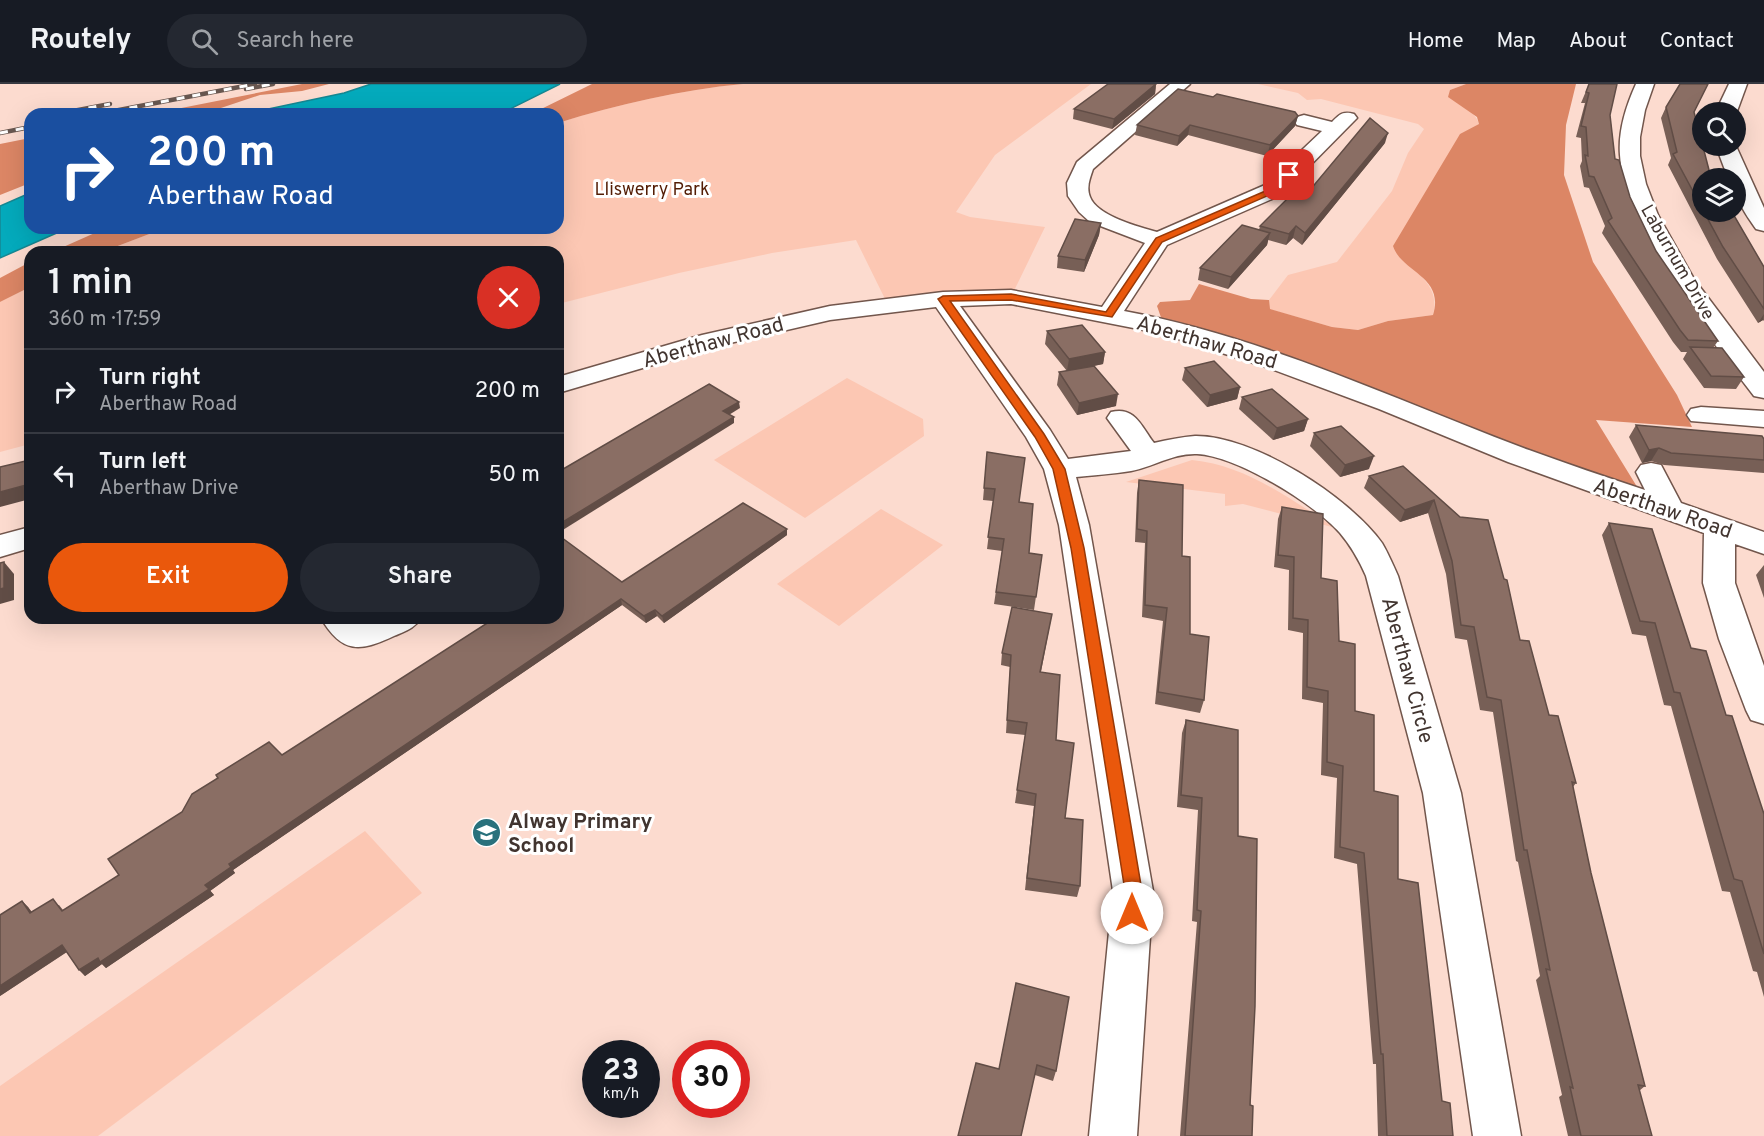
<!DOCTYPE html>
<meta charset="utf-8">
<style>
:root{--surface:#171b24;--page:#242831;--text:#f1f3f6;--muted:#9ea1a6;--line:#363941;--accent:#ea580c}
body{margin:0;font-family:Overpass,sans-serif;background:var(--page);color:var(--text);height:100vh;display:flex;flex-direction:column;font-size:22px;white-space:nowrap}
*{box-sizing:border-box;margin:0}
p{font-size:20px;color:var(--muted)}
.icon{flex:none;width:33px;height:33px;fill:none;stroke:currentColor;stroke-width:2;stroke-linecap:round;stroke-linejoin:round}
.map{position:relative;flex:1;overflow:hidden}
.sheet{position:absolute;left:24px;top:162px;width:540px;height:378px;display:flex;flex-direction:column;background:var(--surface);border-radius:18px;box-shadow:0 6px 24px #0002}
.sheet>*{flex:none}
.banner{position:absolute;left:24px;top:24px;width:540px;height:126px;border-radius:18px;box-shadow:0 6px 24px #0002;background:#1a4fa0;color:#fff;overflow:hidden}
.fabs{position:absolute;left:1692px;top:18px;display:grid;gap:12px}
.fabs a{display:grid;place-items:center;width:54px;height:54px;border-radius:50%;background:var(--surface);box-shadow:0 6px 24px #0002;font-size:30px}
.speed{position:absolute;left:582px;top:956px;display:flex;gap:12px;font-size:30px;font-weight:700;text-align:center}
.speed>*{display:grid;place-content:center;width:78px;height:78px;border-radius:50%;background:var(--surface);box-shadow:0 6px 24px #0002;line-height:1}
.speed small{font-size:15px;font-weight:400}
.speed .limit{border:9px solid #d22;background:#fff;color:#111}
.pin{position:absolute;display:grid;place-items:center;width:51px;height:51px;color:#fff;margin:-26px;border-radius:12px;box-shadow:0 3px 9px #0006}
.me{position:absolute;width:66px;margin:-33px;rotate:0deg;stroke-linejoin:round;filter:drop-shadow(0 0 4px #0008)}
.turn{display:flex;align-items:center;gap:21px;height:126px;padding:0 24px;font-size:27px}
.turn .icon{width:78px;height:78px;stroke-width:2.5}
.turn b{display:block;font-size:42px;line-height:51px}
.round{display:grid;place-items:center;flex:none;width:63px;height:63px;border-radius:32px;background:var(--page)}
.head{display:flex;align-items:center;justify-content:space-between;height:102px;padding:0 24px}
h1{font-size:36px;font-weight:600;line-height:45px}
.button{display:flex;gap:12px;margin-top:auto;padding:12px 24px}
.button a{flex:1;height:69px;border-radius:36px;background:var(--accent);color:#fff;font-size:24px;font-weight:600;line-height:69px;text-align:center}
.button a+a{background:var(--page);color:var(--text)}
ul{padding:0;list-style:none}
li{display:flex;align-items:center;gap:18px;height:84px;padding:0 24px;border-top:2px solid var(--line)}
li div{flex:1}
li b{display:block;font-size:22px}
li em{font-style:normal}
header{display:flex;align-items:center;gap:36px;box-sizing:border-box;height:84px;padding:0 30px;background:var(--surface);border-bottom:2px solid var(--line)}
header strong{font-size:28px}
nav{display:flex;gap:33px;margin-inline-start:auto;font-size:21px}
.search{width:420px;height:54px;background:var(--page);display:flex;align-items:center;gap:15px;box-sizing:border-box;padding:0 21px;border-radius:33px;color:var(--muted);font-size:22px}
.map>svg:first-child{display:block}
.green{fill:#fcc7b3}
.forest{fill:#dc8665}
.water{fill:#04aabc;stroke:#168792;stroke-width:1.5}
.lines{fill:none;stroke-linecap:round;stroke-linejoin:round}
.minor-casing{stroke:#72564c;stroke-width:3}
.minor{fill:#fff;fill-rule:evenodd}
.rail-casing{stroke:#685750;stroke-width:4.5}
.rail{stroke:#fff;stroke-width:3;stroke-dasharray:8;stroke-linecap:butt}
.wall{fill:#775f56}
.shaded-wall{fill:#614d46}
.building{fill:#8a6e64;stroke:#614d46;stroke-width:1.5}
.route{fill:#ea580c;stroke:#983908;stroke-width:1.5}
.labels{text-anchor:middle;stroke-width:6;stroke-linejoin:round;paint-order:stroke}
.far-park-label{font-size:18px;fill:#531d05;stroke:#fff}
.far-street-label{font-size:18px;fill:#41342f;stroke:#fff}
.street-label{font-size:21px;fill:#41342f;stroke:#fff}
.poi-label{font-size:21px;font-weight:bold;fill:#41342f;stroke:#fff;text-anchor:start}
</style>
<header>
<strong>Routely</strong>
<div class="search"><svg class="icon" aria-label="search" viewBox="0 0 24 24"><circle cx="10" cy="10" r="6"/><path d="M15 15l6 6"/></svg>Search here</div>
<nav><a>Home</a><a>Map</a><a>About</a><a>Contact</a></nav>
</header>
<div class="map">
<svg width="1764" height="1052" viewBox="0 0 1764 1052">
<rect width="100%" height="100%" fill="#fcdbcf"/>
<g class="green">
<path d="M743 0H1091L995 71 956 128 970 133 1045 143 1011 213 888 221 856 156 772 169 679 189 558 220V168H102L165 144H558V39C619 20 680 6 743 0Z"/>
<path d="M1258 0H1466L1450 6C1458 16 1477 30 1479 40L1475 43 1410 182C1426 195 1439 209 1433 231L1388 237 1358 246 1332 243 1269 225V216L1288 191 1337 178 1392 107 1408 69 1424 45 1418 40 1321 15 1307 16 1298 9Z"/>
<polygon points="30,203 30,360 0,368 0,218"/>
<polygon points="847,294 923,335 924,352 805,434 714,376"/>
<path d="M1192 376C1246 381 1291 416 1336 444L1243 420 1225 422V410L1126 398Z"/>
<polygon points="881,425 943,461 839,542 777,500"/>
<polygon points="365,747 422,809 98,1052 0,1052 0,1002"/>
</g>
<g class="forest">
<polygon points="302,0 329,0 302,7 260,11 203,30 151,30"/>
<path d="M592 0H743C680 6 619 20 558 39V30H531Z"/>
<path d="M1466 0H1576L1566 41 1564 91 1593 178 1677 311 1692 343 1596 336 1647 419 1164 242 1157 222 1160 218 1190 216 1199 200 1251 215 1269 216 1270 225 1332 243 1358 246 1388 237 1433 231C1445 192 1402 189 1393 162L1460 50 1479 40 1477 33 1448 13 1450 6Z"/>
<polygon points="30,54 30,99 0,111 0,60"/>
<polygon points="106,144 165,144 102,168 52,168"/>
<polygon points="30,178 30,203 0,218 0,194"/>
</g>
<g class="water">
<polygon points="371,0 560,0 500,30 244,30 344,9"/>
<polygon points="30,109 30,144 68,144 0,174 0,122"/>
</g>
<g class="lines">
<defs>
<g id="minor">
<path d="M1170 0H1190L1093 85C1090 94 1086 103 1090 113 1097 132 1139 143 1157 148L1265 101 1322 47 1297 41 1294 37 1297 33 1304 31 1332 38C1340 30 1343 27 1354 30L1357 34 1281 111 1167 161 1124 227C1265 253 1395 316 1529 366 1567 380 1606 393 1645 406L1636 388 1641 381 1651 379 1661 381 1681 419 1764 448V470L1735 460V499L1764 582V640L1751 636 1746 626 1719 555 1703 499 1704 449 1508 378 1379 325 1266 283 1159 249 1011 220 960 222 1050 346 1068 375 1131 367 1107 334 1111 328C1135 322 1141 342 1154 359 1167 356 1182 353 1195 352 1253 351 1349 413 1382 459 1388 469 1393 481 1398 492L1461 709 1521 1052H1473L1423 709 1366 492C1359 476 1351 462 1340 449 1313 419 1237 372 1197 370 1173 369 1153 383 1131 387 1113 390 1094 391 1076 393L1089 441 1153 807 1137 1052H1089L1113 807 1059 441 1044 385 1026 353 936 223 830 236 717 262 558 309V293L702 251 830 222 943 208 1011 206 1102 223 1145 159 1090 138 1079 128 1068 112 1067 99 1077 78Z"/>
<path d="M1636 0H1654L1645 26 1640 53V72L1646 100 1658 131 1694 195 1764 288V314L1754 312C1707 250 1625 150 1620 71 1618 47 1626 22 1636 0Z"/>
<polygon points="1729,0 1747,0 1736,30 1718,28 1719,21"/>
<path d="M1716 62H1736L1764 124V147L1756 145C1743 126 1736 118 1736 94H1728Z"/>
<polygon points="1701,323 1764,327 1764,343 1691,337 1687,331 1691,325"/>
<polygon points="30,443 30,464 0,473 0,451"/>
<path d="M321 534H358L362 538 373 534H421C414 545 405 547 394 552 360 568 342 570 321 534Z"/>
</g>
</defs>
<use href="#minor" class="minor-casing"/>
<use href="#minor" class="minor"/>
<defs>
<g id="rail">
<polyline points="246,5 273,0"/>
<polyline points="57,30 110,20"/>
<polyline points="98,30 255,0"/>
<polyline points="0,49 30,43"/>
</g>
</defs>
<use href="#rail" class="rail-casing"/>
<use href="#rail" class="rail"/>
</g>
<g class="wall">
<polygon points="1156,0 1155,10 1112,45 1073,35 1074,25"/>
<polygon points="1589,0 1610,31 1615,75 1630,113 1656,167 1718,257 1713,264 1744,293 1736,305 1704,304 1683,275 1687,268 1681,268 1673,258 1602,149 1605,142 1589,104 1584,103 1580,82 1582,77 1581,54 1576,53 1585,19 1581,19"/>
<polygon points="1666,23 1694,28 1702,94 1702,128 1732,128 1764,183 1764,237 1763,236 1758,239 1717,175 1668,81 1671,74 1661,34"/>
<polygon points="1298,32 1295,42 1267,72 1188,51 1177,62 1135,51 1137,41"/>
<polygon points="1385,59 1302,161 1293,154 1286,161 1268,156 1267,161 1228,205 1198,196 1200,184 1259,146 1260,142"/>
<polygon points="1101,139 1099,151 1084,188 1057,184 1058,172"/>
<polygon points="1047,247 1105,268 1103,280 1094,282 1116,322 1077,331 1057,301 1059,288 1067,287 1045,260"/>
<polygon points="1185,284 1240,303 1237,315 1207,323 1182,296"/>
<polygon points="1242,313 1308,335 1304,347 1273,356 1239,325"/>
<polygon points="1636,341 1764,376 1764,389 1664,381 1651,377 1642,379 1629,353"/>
<polygon points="1314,349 1369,385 1340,393 1310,362"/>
<polygon points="987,368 1019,418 1029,469 1042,471 1034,526 994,520 1002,467 987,465 993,417 983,416"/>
<polygon points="1403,382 1460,433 1520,556 1576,699 1573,703 1591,789 1645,1002 1639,1007 1652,1052 1568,1052 1559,1013 1562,1011 1536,896 1540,892 1518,778 1516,777 1493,628 1480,626 1467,556 1455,554 1446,490 1428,429 1400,438 1364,404 1369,392"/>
<polygon points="1139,396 1182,472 1190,550 1204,616 1200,629 1155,620 1163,537 1142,533 1145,459 1135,458 1137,409"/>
<polygon points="1282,423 1321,494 1339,557 1374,707 1398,795 1442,1017 1453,1052 1378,1052 1376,980 1373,980 1357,780 1334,774 1337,694 1321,691 1323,619 1302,615 1303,549 1288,546 1289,486 1274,483 1278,435"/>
<polygon points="1609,439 1691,564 1726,631 1764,730 1764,913 1757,888 1753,887 1730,808 1722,807 1671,622 1664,621 1646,552 1632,550 1602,451"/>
<polygon points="787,445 787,451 664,539 657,532 646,539 622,521 233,786 235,789 210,807 214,811 106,884 102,880 85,892 67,868 0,912 22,817 28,823 32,828 59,821 63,826 119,791 282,671 622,498"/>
<polygon points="1764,481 1764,514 1756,491"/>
<polygon points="1052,530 1041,588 1056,656 1065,734 1080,802 1077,813 1025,806 1034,722 1015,719 1025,651 1006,649 1010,583 1001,581 1002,569"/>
<polygon points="1186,636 1238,752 1252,1052 1180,1052 1197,838 1192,837 1198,726 1177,723 1182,649"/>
<polygon points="1016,899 1056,987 1053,997 1035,991 999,985"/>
</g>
<g class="shaded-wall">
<polygon points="1156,0 1155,10 1112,45 1114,35"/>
<polygon points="1298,32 1295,42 1267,72 1270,61"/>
<polygon points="1190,41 1188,51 1177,62 1179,52"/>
<polygon points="1388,49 1385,59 1302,161 1305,149"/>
<polygon points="1101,139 1099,151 1084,188 1085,176"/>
<polygon points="1296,142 1293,154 1286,161 1289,150"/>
<polygon points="1270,149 1267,161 1228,205 1231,193"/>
<polygon points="1764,230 1763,236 1758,239"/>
<polygon points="1105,268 1103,280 1067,287 1069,275"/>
<polygon points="1240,303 1237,315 1207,323 1210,311"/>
<polygon points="1118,310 1116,322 1077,331 1079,319"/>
<polygon points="739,318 740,324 724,334 723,327"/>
<polygon points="734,333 734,339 558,449 558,441"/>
<polygon points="1308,335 1304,347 1273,356 1277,344"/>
<polygon points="1659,364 1651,377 1642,379 1649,366"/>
<polygon points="1374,372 1369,385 1340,393 1345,381"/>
<polygon points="30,400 30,415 0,423 0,408"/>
<polygon points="1434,416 1428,429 1400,438 1405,426"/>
<polygon points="787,445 787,451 664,539 662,532"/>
<polygon points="4,478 14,490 14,516 0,520 0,505"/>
<polygon points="621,515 622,521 233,786 235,789 210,807 205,801 229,780"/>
<polygon points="655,526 657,532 646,539 644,532"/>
<polygon points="209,805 214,811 106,884 102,880 85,892 79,886 98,874"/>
<polygon points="22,817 28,823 36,835 30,829"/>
<polygon points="62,861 68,867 0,912 0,902"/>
</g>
<g class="building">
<polygon points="1108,0 1156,0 1114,35 1074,25"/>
<polygon points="1589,0 1617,0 1610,31 1615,75 1619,76 1630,113 1656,167 1718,257 1688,256 1680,246 1608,137 1612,134 1594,93 1589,92 1585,71 1588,72 1586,43 1581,42 1589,9 1586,8"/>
<polygon points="1680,0 1708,0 1694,28 1709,86 1713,94 1702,94 1702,124 1673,70 1677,68 1666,23"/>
<polygon points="1178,5 1213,13 1217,10 1295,28 1298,32 1270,61 1190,41 1179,52 1137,41"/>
<polygon points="1370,34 1388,49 1305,149 1296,142 1289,150 1260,142 1293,109 1305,112"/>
<polygon points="1704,128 1732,128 1764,183 1764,225 1723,163"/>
<polygon points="1075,135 1101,139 1085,176 1058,172"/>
<polygon points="1242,141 1270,149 1231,193 1200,184"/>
<polygon points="1082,241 1105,268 1069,275 1047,247"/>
<polygon points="1690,263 1722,264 1744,293 1711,292"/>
<polygon points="1214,277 1240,303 1210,311 1185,284"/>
<polygon points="1094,282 1118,310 1079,319 1059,288"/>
<polygon points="709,300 739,318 723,327 734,333 558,441 558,388"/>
<polygon points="1272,305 1308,335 1277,344 1242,313"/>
<polygon points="1636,341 1762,352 1764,355 1764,376 1671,369 1659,364 1649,366"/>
<polygon points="1341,342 1374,372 1345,381 1314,349"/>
<polygon points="987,368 1025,374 1019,418 1033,420 1029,469 1042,471 1036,513 996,508 1004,455 988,453 995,405 984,404"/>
<polygon points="30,376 30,400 0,408 0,383"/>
<polygon points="1403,382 1460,433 1488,436 1504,495 1507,496 1520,556 1529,557 1549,631 1558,632 1576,699 1572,698 1591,789 1645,1002 1638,1001 1652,1052 1581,1052 1570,1003 1573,1004 1546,885 1550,886 1527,766 1524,766 1501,616 1487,613 1474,543 1461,541 1452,477 1434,416 1405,426 1369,392"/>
<polygon points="1139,396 1183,401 1182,472 1190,473 1190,550 1209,553 1204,616 1158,608 1167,524 1145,521 1147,447 1137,445"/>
<polygon points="743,419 787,445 662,532 655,526 644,532 621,515 229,780 231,783 205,801 209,805 100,878 98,874 79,886 62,861 0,902 0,831 22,817 30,829 53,815 62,827 119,791 108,775 182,728 192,710 218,694 216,691 269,658 282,671 495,534 558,534 558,451 622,498"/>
<polygon points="1282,423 1323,430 1321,494 1337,497 1339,557 1355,560 1355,627 1374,631 1374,707 1398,712 1398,795 1418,799 1442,1017 1450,1019 1453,1052 1387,1052 1383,970 1381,970 1364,769 1340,763 1343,682 1327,678 1328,607 1307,603 1308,536 1293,534 1294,473 1278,471"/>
<polygon points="1609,439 1652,445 1691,564 1706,567 1726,631 1732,632 1764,730 1764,870 1742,797 1734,795 1680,609 1674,608 1655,539 1640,537"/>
<polygon points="4,478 4,504 0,505 0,479"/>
<polygon points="1012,523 1052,530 1040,588 1060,591 1056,656 1074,659 1065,734 1083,736 1080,802 1027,794 1036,710 1017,706 1027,639 1007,636 1011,571 1002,569"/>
<polygon points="1186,636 1238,646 1238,752 1257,755 1255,922 1250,1021 1253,1022 1252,1052 1185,1052 1201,827 1197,826 1202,714 1181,711"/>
<polygon points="1016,899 1069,913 1056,987 1037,981 1021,1052 958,1052 976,979 999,985"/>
</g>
<polygon class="route" points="1289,88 1293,91 1276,108 1162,158 1112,233 1011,216 950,217 1044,350 1065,385 1084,464 1142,807 1138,835 1132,837 1126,835 1123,829 1125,807 1071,464 1053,385 1035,353 938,215 943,212 1011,210 1106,228 1156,154 1270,105"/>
<defs>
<symbol id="school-disc" viewBox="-11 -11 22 22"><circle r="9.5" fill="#29717c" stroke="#fff"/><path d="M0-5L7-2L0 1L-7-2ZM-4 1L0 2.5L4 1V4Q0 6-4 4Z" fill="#fff"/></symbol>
</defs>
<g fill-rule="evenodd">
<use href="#school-disc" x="470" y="732" width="33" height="33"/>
</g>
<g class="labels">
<g class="far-park-label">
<text x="652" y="111">Lliswerry Park</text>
</g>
<g class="far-street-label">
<text transform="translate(1678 178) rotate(60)" y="6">Laburnum Drive</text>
</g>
<g class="street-label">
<text transform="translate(713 258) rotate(-15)" y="7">Aberthaw Road</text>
<text transform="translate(1207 258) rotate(16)" y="7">Aberthaw Road</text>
<text transform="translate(1663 424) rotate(19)" y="7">Aberthaw Road</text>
<text transform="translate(1408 586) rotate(75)" y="7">Aberthaw Circle</text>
</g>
<g class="poi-label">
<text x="508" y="744">Alway Primary<tspan x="508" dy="24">School</tspan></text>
</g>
</g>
</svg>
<div class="fabs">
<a><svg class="icon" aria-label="search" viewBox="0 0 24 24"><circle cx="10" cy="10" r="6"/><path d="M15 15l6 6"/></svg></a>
<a><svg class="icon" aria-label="layers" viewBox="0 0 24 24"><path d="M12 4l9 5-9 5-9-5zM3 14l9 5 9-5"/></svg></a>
</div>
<div class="speed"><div>23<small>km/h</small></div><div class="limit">30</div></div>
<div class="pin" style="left:1289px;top:91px;background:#d93025"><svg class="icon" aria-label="arrive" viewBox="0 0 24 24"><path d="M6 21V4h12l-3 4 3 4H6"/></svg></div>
<svg class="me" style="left:1132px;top:829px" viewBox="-20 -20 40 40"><circle r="19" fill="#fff"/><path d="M0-13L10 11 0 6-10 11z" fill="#ea580c"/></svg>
<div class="banner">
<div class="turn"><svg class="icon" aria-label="right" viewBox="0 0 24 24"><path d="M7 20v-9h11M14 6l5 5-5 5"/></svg><div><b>200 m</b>Aberthaw Road</div></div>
</div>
<section class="sheet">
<div class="head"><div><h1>1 min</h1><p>360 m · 17:59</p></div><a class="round" style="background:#d93025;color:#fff"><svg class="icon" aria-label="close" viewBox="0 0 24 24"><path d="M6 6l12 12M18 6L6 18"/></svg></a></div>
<ul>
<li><svg class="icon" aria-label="right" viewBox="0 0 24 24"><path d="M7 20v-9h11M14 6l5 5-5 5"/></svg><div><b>Turn right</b><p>Aberthaw Road</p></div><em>200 m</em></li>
<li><svg class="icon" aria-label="left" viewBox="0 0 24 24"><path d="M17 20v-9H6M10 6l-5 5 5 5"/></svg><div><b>Turn left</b><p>Aberthaw Drive</p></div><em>50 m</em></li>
</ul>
<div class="button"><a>Exit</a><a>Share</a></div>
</section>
</div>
